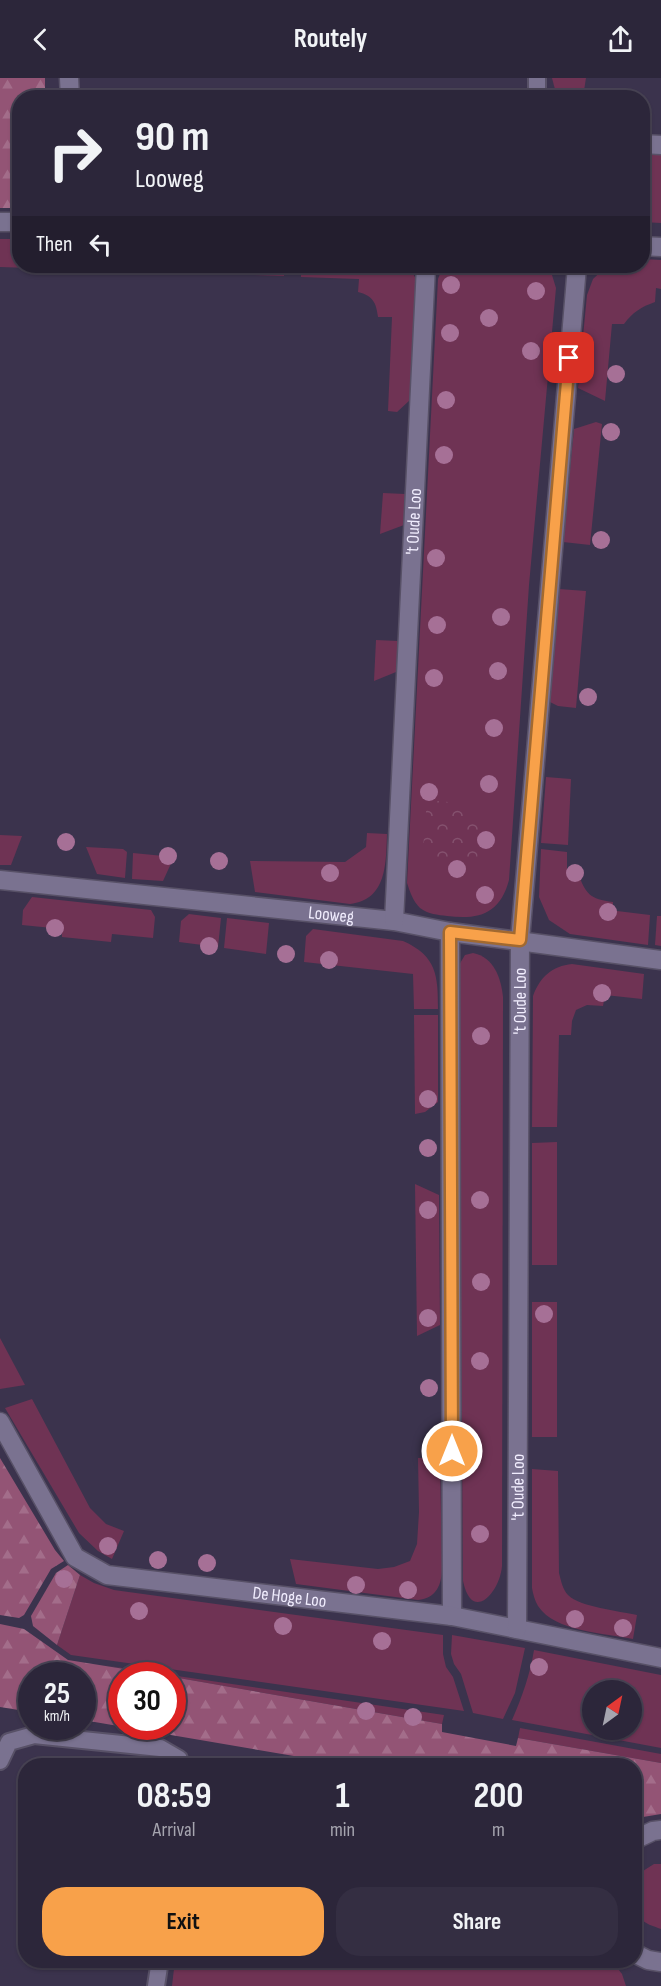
<!DOCTYPE html>
<style>
:root{--surface:#2c263a;--page:#342e42;--text:#f1f3f6;--muted:#a6a5af;--line:#484354;--accent:#f8a14a}
body{margin:0;font-family:"Sofia Sans Condensed",sans-serif;background:var(--page);color:var(--text);height:100vh;display:flex;flex-direction:column;font-size:22px;white-space:nowrap}
*{box-sizing:border-box;margin:0}
p{font-size:20px;color:var(--muted)}
.icon{flex:none;width:33px;height:33px;fill:none;stroke:currentColor;stroke-width:2;stroke-linecap:round;stroke-linejoin:round}
.map{position:relative;flex:1;overflow:hidden}
.details{position:absolute;left:18px;top:1680px;width:624px;height:210px;display:flex;flex-direction:column;background:var(--surface);border-radius:24px;box-shadow:0 2px 4px #0004,0 0 0 2px var(--line)}
.details>*{flex:none}
.top-card{position:absolute;left:12px;top:12px;width:638px;height:183px;border-radius:24px;box-shadow:0 2px 4px #0004,0 0 0 2px var(--line);background:#2c263a;color:var(--text);overflow:hidden}
.needle{width:39px;rotate:33deg}
.buttons{position:absolute;left:582px;top:1602px;display:grid;gap:12px}
.buttons a{display:grid;place-items:center;width:60px;height:60px;border-radius:50%;background:var(--surface);box-shadow:0 2px 4px #0004,0 0 0 2px var(--line);font-size:30px}
.speed{position:absolute;left:18px;top:1584px;display:flex;gap:12px;font-size:30px;font-weight:700;text-align:center}
.speed>*{display:grid;place-content:center;width:78px;height:78px;border-radius:50%;background:var(--surface);box-shadow:0 2px 4px #0004,0 0 0 2px var(--line);line-height:1}
.speed small{font-size:15px;font-weight:400}
.speed .limit{border:9px solid #d22;background:#fff;color:#111}
.pin{position:absolute;display:grid;place-items:center;width:51px;height:51px;color:#fff;margin:-26px;border-radius:12px;box-shadow:0 3px 9px #0006}
.me{position:absolute;width:66px;margin:-33px;rotate:0deg;stroke-linejoin:round;filter:drop-shadow(0 0 4px #0008)}
.turn{display:flex;align-items:center;gap:21px;height:126px;padding:0 24px;font-size:27px}
.turn .icon{width:78px;height:78px;stroke-width:2.5}
.turn b{display:block;font-size:42px;line-height:51px}
.then{display:flex;align-items:center;height:57px;padding:0 24px;background:#0003;gap:12px;font-size:22px}
.eta{display:flex;justify-content:space-evenly;align-items:center;height:102px;text-align:center}
.eta b{font-size:36px;font-weight:700;line-height:42px}
.button{display:flex;gap:12px;margin-top:auto;padding:12px 24px}
.button a{flex:1;height:69px;border-radius:24px;background:var(--accent);color:#111;font-size:24px;font-weight:700;line-height:69px;text-align:center}
.button a+a{background:var(--page);color:var(--text)}
header{display:flex;justify-content:space-between;align-items:center;height:78px;padding:0 24px;background:var(--surface);font-size:27px;font-weight:700}
.map>svg:first-child{display:block}
.grass{fill:#6f3354;fill-rule:evenodd}
.forest{fill:url(#forest-firs)}
.park{fill:url(#park-crowns)}
.lines{fill:none;stroke-linecap:round;stroke-linejoin:round}
.lane-casing{stroke:#585167;stroke-width:20}
.street-casing{stroke:#585167;stroke-width:21}
.lane{stroke:#7a7290;stroke-width:16}
.street{stroke:#7a7290;stroke-width:18}
.tree{fill:#a67096}
.route-casing{stroke:#a16930;stroke-width:15}
.route{stroke:#f8a14a;stroke-width:10}
.labels{text-anchor:middle;stroke-width:4.5;stroke-linejoin:round;paint-order:stroke}
.street-label{font-size:18px;fill:#f1edfe;stroke:#201d29}
</style>
<header><svg class="icon" aria-label="back" viewBox="0 0 24 24"><path d="M15 5l-7 7 7 7"/></svg>Routely<svg class="icon" aria-label="share" viewBox="0 0 24 24"><path d="M12 15V3M7 8l5-5 5 5M5 13v7h14v-7"/></svg></header>
<div class="map">
<svg width="661" height="1908" viewBox="0 0 661 1908">
<defs>
<pattern id="forest-firs" width="22" height="20" patternUnits="userSpaceOnUse" patternTransform="scale(1.5)"><rect width="22" height="20" fill="#935475"/><path d="M5 1l3.5 6h-7zM16 11l3.5 6h-7z" fill="#a36d8a"/></pattern>
<pattern id="park-crowns" width="20" height="18" patternUnits="userSpaceOnUse" patternTransform="scale(1.5)"><rect width="20" height="18" fill="#6f3354"/><path d="M2 6a3 3 0 1 1 6 0M12 15a3 3 0 1 1 6 0" fill="none" stroke="#84516e"/></pattern>
</defs>
<rect width="100%" height="100%" fill="#3b334d"/>
<g class="grass">
<polygon points="552,0 586,0 583,19 557,19"/>
<polygon points="642,76 661,77 661,145 642,144"/>
<polygon points="0,161 19,161 20,188 61,188 60,191 0,189"/>
<path d="M642 181 661 182V211L656 210 655 224C641 229 633 234 624 246H612L605 323 578 310 587 217 593 201 607 188H642Z"/>
<polygon points="76,188 182,188 182,195 76,192"/>
<polygon points="201,188 284,188 284,198 201,195"/>
<path d="M301 188H408L415 199 416 208 410 322 397 334 388 333 392 239H378C376 224 373 218 358 214L359 201 301 199Z"/>
<path d="M443 188H544L552 197 556 210 529 507 509 802C500 836 479 842 447 838 438 837 428 836 420 830 413 823 410 814 407 805L438 201Z"/>
<polygon points="596,344 602,346 590,467 563,464 574,351"/>
<polygon points="383,415 405,416 404,447 380,456"/>
<polygon points="559,511 586,513 576,630 558,628 550,624"/>
<polygon points="376,562 398,563 396,594 374,603"/>
<polygon points="546,699 571,701 568,767 541,765"/>
<path d="M367 755 387 756C386 785 387 822 350 826L255 814 250 783 345 784 366 769Z"/>
<polygon points="0,757 22,758 11,787 0,787"/>
<polygon points="86,769 123,771 127,774 125,800 97,796"/>
<path d="M541 771 567 774V792L578 794C585 816 590 821 613 824V830L617 833 650 837 648 867 570 856 549 842 539 819Z"/>
<polygon points="133,775 174,779 163,803 132,801"/>
<polygon points="32,819 151,832 155,839 153,860 112,856 111,864 62,859 62,851 22,847 23,832"/>
<polygon points="189,836 221,840 218,869 179,864 181,843"/>
<polygon points="657,838 661,838 661,868 655,867"/>
<polygon points="227,840 269,845 266,876 224,870"/>
<path d="M313 851 403 863C437 878 438 898 438 931H414L413 896 304 884 306 858Z"/>
<path d="M473 875C494 879 501 900 503 919L502 1488C500 1514 472 1546 463 1503L459 974V887L465 877Z"/>
<path d="M572 886 644 896 642 921 605 917 603 928 587 927 576 932 572 943 571 957H559L557 1049H532L533 918C540 899 552 888 572 886Z"/>
<polygon points="414,937 438,937 438,1024 425,1034 415,1036"/>
<polygon points="557,1064 557,1187 532,1187 532,1065"/>
<polygon points="415,1106 439,1117 440,1247 417,1258"/>
<rect x="532" y="1224" width="25" height="135"/>
<polygon points="0,1260 25,1307 0,1311"/>
<polygon points="32,1321 90,1430 106,1446 124,1453 112,1481 98,1473 79,1455 5,1330"/>
<path d="M418 1380H440L442 1489C442 1506 437 1520 418 1522L296 1506 290 1481 378 1491 394 1489 410 1483 417 1466 419 1434Z"/>
<path d="M532 1391 558 1393 559 1495C561 1503 563 1512 568 1517 580 1529 619 1533 637 1537L633 1561C605 1555 555 1554 538 1528 535 1523 533 1516 532 1510Z"/>
<polygon points="80,1497 94,1505 114,1512 443,1557 443,1576 446,1589 453,1599 464,1633 71,1577 57,1567"/>
<polygon points="452,1557 525,1570 515,1615 503,1641 473,1635 461,1596 454,1586 451,1576"/>
<path d="M534 1572 661 1597V1670L512 1642C522 1619 530 1597 534 1572ZM592 1612H632V1652H592Z"/>
<polygon points="102,1587 444,1637 442,1646 173,1599 172,1598 162,1597"/>
<polygon points="520,1650 661,1676 661,1685 518,1660"/>
<path d="M654 1786H661V1851C653 1848 645 1846 640 1840 630 1829 632 1804 642 1794 645 1791 650 1789 654 1786Z"/>
<polygon points="175,1882 612,1883 622,1896 626,1908 172,1908"/>
</g>
<g class="forest">
<polygon points="0,0 45,0 45,19 20,20 19,130 0,130"/>
<polygon points="0,1380 55,1472 64,1483 51,1491 24,1537 19,1540 0,1537"/>
<polygon points="68,1487 80,1497 57,1567 33,1548 31,1538 56,1495"/>
<polygon points="0,1546 24,1551 68,1582 162,1597 122,1598 122,1648 172,1648 173,1599 442,1646 442,1654 516,1668 518,1660 661,1685 661,1736 643,1739 635,1738 634,1688 347,1687 83,1642 82,1598 32,1598 31,1634 0,1629"/>
</g>
<polygon class="park" points="427,722 480,727 477,788 422,783"/>
<g class="lines">
<defs>
<g id="lane">
<polyline points="537,0 537,20"/>
<polyline points="0,1683 9,1664 34,1657 160,1670 179,1681 181,1688"/>
<polyline points="156,1908 160,1882"/>
</g>
<g id="street">
<polyline points="69,0 70,20"/>
<polyline points="642,66 661,67"/>
<polyline points="0,144 20,144"/>
<polyline points="642,168 661,169"/>
<path id="s1" d="M0 802 394 843 450 854 661 882"/>
<path id="s2" d="M394 843 426 188"/>
<polyline points="450,854 452,1538"/>
<path id="s3" d="M0 1344 75 1479 107 1497 452 1538 661 1580"/>
<path id="s4" d="M517 1551 520 862 577 188"/>
<polyline points="634,1762 653,1753 661,1752"/>
<polyline points="634,1875 648,1882 661,1884"/>
</g>
</defs>
<use href="#lane" class="lane-casing"/>
<use href="#street" class="street-casing"/>
<use href="#lane" class="lane"/>
<use href="#street" class="street"/>
</g>
<g class="tree">
<circle cx="451" cy="207" r="9"/>
<circle cx="536" cy="213" r="9"/>
<circle cx="489" cy="240" r="9"/>
<circle cx="450" cy="255" r="9"/>
<circle cx="531" cy="273" r="9"/>
<circle cx="616" cy="296" r="9"/>
<circle cx="446" cy="322" r="9"/>
<circle cx="611" cy="354" r="9"/>
<circle cx="444" cy="377" r="9"/>
<circle cx="601" cy="462" r="9"/>
<circle cx="436" cy="480" r="9"/>
<circle cx="501" cy="539" r="9"/>
<circle cx="437" cy="547" r="9"/>
<circle cx="498" cy="593" r="9"/>
<circle cx="434" cy="600" r="9"/>
<circle cx="588" cy="619" r="9"/>
<circle cx="494" cy="650" r="9"/>
<circle cx="489" cy="706" r="9"/>
<circle cx="429" cy="714" r="9"/>
<circle cx="486" cy="762" r="9"/>
<circle cx="66" cy="764" r="9"/>
<circle cx="168" cy="778" r="9"/>
<circle cx="219" cy="783" r="9"/>
<circle cx="457" cy="791" r="9"/>
<circle cx="330" cy="795" r="9"/>
<circle cx="575" cy="795" r="9"/>
<circle cx="485" cy="817" r="9"/>
<circle cx="608" cy="834" r="9"/>
<circle cx="55" cy="850" r="9"/>
<circle cx="209" cy="868" r="9"/>
<circle cx="286" cy="876" r="9"/>
<circle cx="329" cy="882" r="9"/>
<circle cx="602" cy="915" r="9"/>
<circle cx="481" cy="958" r="9"/>
<circle cx="428" cy="1021" r="9"/>
<circle cx="428" cy="1070" r="9"/>
<circle cx="480" cy="1122" r="9"/>
<circle cx="428" cy="1132" r="9"/>
<circle cx="481" cy="1204" r="9"/>
<circle cx="544" cy="1236" r="9"/>
<circle cx="428" cy="1240" r="9"/>
<circle cx="480" cy="1283" r="9"/>
<circle cx="429" cy="1310" r="9"/>
<circle cx="480" cy="1456" r="9"/>
<circle cx="108" cy="1468" r="9"/>
<circle cx="158" cy="1482" r="9"/>
<circle cx="207" cy="1485" r="9"/>
<circle cx="64" cy="1501" r="9"/>
<circle cx="356" cy="1507" r="9"/>
<circle cx="408" cy="1512" r="9"/>
<circle cx="139" cy="1533" r="9"/>
<circle cx="575" cy="1541" r="9"/>
<circle cx="283" cy="1548" r="9"/>
<circle cx="623" cy="1550" r="9"/>
<circle cx="382" cy="1563" r="9"/>
<circle cx="539" cy="1589" r="9"/>
<circle cx="366" cy="1633" r="9"/>
<circle cx="413" cy="1639" r="9"/>
</g>
<g class="lines">
<defs>
<polyline id="route" points="452,1373 450,854 520,862 569,280"/>
</defs>
<use href="#route" class="route-casing"/>
<use href="#route" class="route"/>
</g>
<g class="labels">
<g class="street-label">
<text dy="6" stroke="none"><textPath href="#s2" startOffset="400">'t Oude Loo</textPath></text>
<text dy="6" stroke="none"><textPath href="#s1" startOffset="333">Looweg</textPath></text>
<text dy="6" stroke="none"><textPath href="#s4" startOffset="628">'t Oude Loo</textPath></text>
<text dy="6" stroke="none"><textPath href="#s4" startOffset="142">'t Oude Loo</textPath></text>
<text dy="6" stroke="none"><textPath href="#s3" startOffset="375">De Hoge Loo</textPath></text>
</g>
</g>
</svg>
<div class="buttons">
<a><svg class="needle" viewBox="-14 -14 28 28"><path d="M0-13l5 13h-10z" fill="#e53935"/><path d="M0 13l5-13h-10z" fill="#a6a5af"/></svg></a>
</div>
<div class="speed"><div>25<small>km/h</small></div><div class="limit">30</div></div>
<div class="pin" style="left:569px;top:280px;background:#d93025"><svg class="icon" aria-label="arrive" viewBox="0 0 24 24"><path d="M6 21V4h12l-3 4 3 4H6"/></svg></div>
<svg class="me" style="left:452px;top:1373px" viewBox="-20 -20 40 40"><circle r="17" fill="#f8a14a" stroke="#fff" stroke-width="3"/><path d="M0-11L8 9 0 5-8 9z" fill="#fff"/></svg>
<div class="top-card">
<div class="turn"><svg class="icon" aria-label="right" viewBox="0 0 24 24"><path d="M7 20v-9h11M14 6l5 5-5 5"/></svg><div><b>90 m</b>Looweg</div></div>
<div class="then">Then<svg class="icon" aria-label="left" viewBox="0 0 24 24"><path d="M17 20v-9H6M10 6l-5 5 5 5"/></svg></div>
</div>
<section class="details">
<div class="eta">
<div><b>08:59</b><p>Arrival</p></div>
<div><b>1</b><p>min</p></div>
<div><b>200</b><p>m</p></div>
</div>
<div class="button"><a>Exit</a><a>Share</a></div>
</section>
</div>
